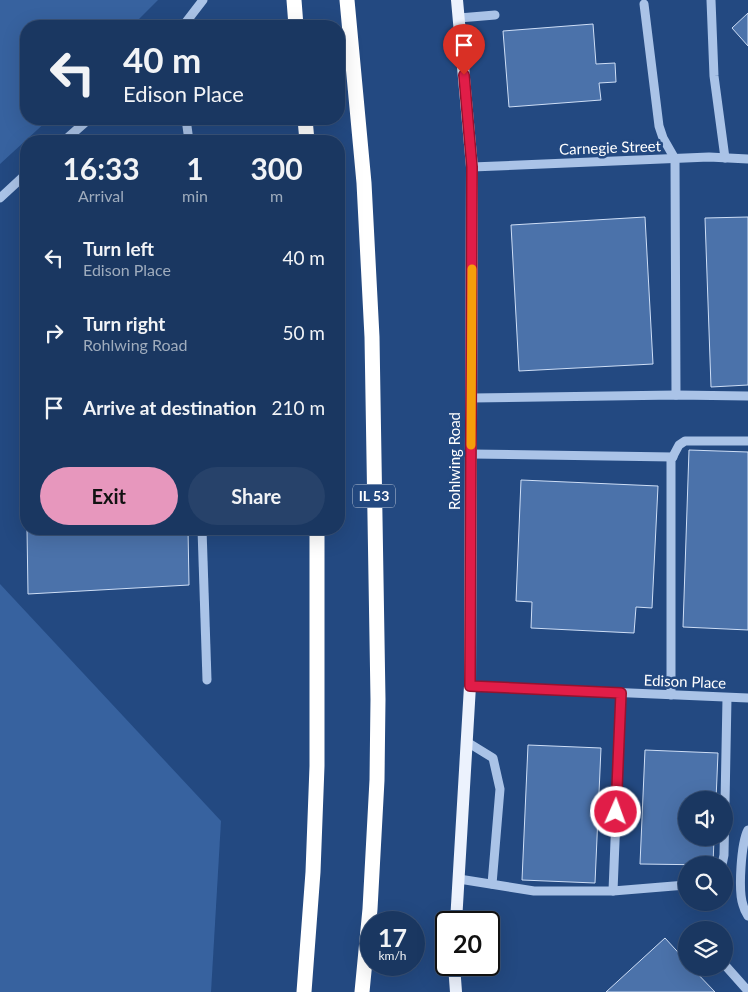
<!DOCTYPE html>
<style>
:root{--surface:#1a3761;--page:#27426a;--text:#f1f3f6;--muted:#9facbd;--line:#385176;--accent:#e797bd}
body{margin:0;font-family:Lato,sans-serif;background:var(--page);color:var(--text);height:100vh;display:flex;flex-direction:column;font-size:19px;white-space:nowrap}
*{box-sizing:border-box;margin:0}
p{font-size:16px;color:var(--muted)}
.icon{flex:none;width:28px;height:28px;fill:none;stroke:currentColor;stroke-width:2;stroke-linecap:round;stroke-linejoin:round}
.map{position:relative;flex:1;overflow:hidden}
.sheet{position:absolute;left:20px;top:135px;width:325px;height:400px;display:flex;flex-direction:column;background:var(--surface);border-radius:20px;box-shadow:0 5px 20px #0002,0 0 0 1px var(--line)}
.sheet>*{flex:none}
.banner{position:absolute;left:20px;top:20px;width:325px;height:105px;border-radius:20px;box-shadow:0 5px 20px #0002,0 0 0 1px var(--line);background:#1a3761;color:var(--text);overflow:hidden}
.controls{position:absolute;left:678px;top:791px;display:grid;gap:10px}
.controls a{display:grid;place-items:center;width:55px;height:55px;border-radius:50%;background:var(--surface);box-shadow:0 5px 20px #0002,0 0 0 1px var(--line);font-size:25px}
.speed{position:absolute;left:360px;top:911px;display:flex;gap:10px;font-size:25px;font-weight:700;text-align:center}
.speed>*{display:grid;place-content:center;width:65px;height:65px;border-radius:50%;background:var(--surface);box-shadow:0 5px 20px #0002,0 0 0 1px var(--line);line-height:1}
.speed small{font-size:12px;font-weight:400}
.speed .limit{border:2px solid #111;border-radius:8px;background:#fff;color:#111}
.pin{position:absolute;display:grid;place-items:center;width:42px;height:42px;color:#fff;margin:-51px -21px;border-radius:50% 50% 50% 0;rotate:-45deg;box-shadow:0 0 5px #0007}
.pin .icon{rotate:45deg}
.me{position:absolute;width:55px;margin:-28px;rotate:2deg;stroke-linejoin:round;filter:drop-shadow(0 0 4px #0008)}
.turn{display:flex;align-items:center;gap:18px;height:105px;padding:0 20px;font-size:22px}
.turn .icon{width:65px;height:65px;stroke-width:2.5}
.turn b{display:block;font-size:35px;line-height:42px}
.eta{display:flex;justify-content:space-evenly;align-items:center;height:85px;text-align:center}
.eta b{font-size:30px;font-weight:700;line-height:35px}
.action{display:flex;gap:10px;margin-top:auto;padding:10px 20px}
.action a{flex:1;height:58px;border-radius:30px;background:var(--accent);color:#111;font-size:20px;font-weight:700;line-height:58px;text-align:center}
.action a+a{background:var(--page);color:var(--text)}
ul{padding:0;list-style:none}
li{display:flex;align-items:center;gap:15px;height:75px;padding:0 20px}
li div{flex:1}
li b{display:block;font-size:19px}
li em{font-style:normal}
.map>svg:first-child{display:block}
.green{fill:#37629f}
.building{fill:#4b72aa;stroke:#cedef6}
.lines{fill:none;stroke-linecap:round;stroke-linejoin:round}
.minor{stroke:#aac3e7;stroke-width:9}
.major{stroke:#ecf2fd;stroke-width:12}
.highway{stroke:#fff;stroke-width:15}
.route-casing{stroke:#92132f;stroke-width:12}
.route{stroke:#e11d48;stroke-width:9}
.slow{stroke:#f59e0b;stroke-width:9}
.labels{text-anchor:middle;stroke-width:5;stroke-linejoin:round;paint-order:stroke}
.shield{fill:#234981;stroke:#bdc8d9;stroke-width:1}
.shield-label{font-size:14px;font-weight:bold;fill:#fff}
.street-label{font-size:15px;fill:#fff;stroke:#234981}
</style>
<div class="map">
<svg width="748" height="992" viewBox="0 0 748 992">
<rect width="100%" height="100%" fill="#234981"/>
<g class="green">
<polygon points="0,0 158,0 134,24 135,26 26,26 26,119 49,119 0,164"/>
<polygon points="0,584 221,821 211,992 0,992"/>
</g>
<g class="building">
<polygon points="748,13 748,46 732,28"/>
<polygon points="593,24 596,64 615,63 616,82 599,83 601,100 509,107 503,31"/>
<polygon points="645,217 653,364 519,371 511,225"/>
<polygon points="748,217 748,385 711,387 705,218"/>
<polygon points="23,279 26,279 26,502"/>
<polygon points="689,450 748,452 748,630 683,627"/>
<polygon points="521,480 658,486 652,608 636,607 634,633 531,628 532,602 516,601"/>
<polygon points="27,529 188,529 189,585 28,594"/>
<polygon points="528,745 601,748 595,883 522,880"/>
<polygon points="645,750 718,753 716,800 686,800 686,838 714,838 713,865 640,864"/>
<polygon points="665,938 686,961 686,968 692,968 715,992 606,992"/>
</g>
<g class="lines">
<g class="minor">
<polyline points="711,0 714,76 725,158"/>
<polyline points="644,4 659,126 663,138 675,159 676,395"/>
<polyline points="459,18 495,15"/>
<polyline points="183,26 203,0"/>
<polyline points="186,119 189,141"/>
<polyline points="64,141 89,119"/>
<polyline points="472,167 709,157 748,159"/>
<polyline points="0,198 26,174"/>
<polyline points="472,398 676,395 748,396"/>
<polyline points="471,454 673,457"/>
<polyline points="202,529 207,680"/>
<polyline points="470,686 748,698"/>
<polyline points="671,695 671,460 679,445 685,441 748,441"/>
<polyline points="467,742 493,758 500,789 492,884"/>
<path d="M748 830C741 843 738 891 743 905 744 909 746 913 748 916"/>
<polyline points="722,865 724,855 727,698"/>
<polyline points="459,879 534,891 613,891 686,885"/>
<polyline points="613,891 621,693"/>
<polyline points="724,964 748,991"/>
</g>
<g class="major">
<polyline points="456,922 470,686 472,167 457,0"/>
<polyline points="454,965 456,992"/>
</g>
<g class="highway">
<polyline points="294,0 296,26"/>
<polyline points="347,0 364,183 372,337 378,699 377,780 370,909 362,992"/>
<polyline points="305,119 307,141"/>
<polyline points="304,992 313,872 317,766 317,529"/>
</g>
</g>
<g class="lines">
<defs>
<polyline id="route" points="464,75 472,167 470,686 621,693 616,812"/>
</defs>
<use href="#route" class="route-casing"/>
<use href="#route" class="route"/>
<polyline class="slow" points="471,445 472,269"/>
</g>
<g class="labels">
<rect class="shield" x="353" y="484.5" width="42" height="23" rx="4"/>
<g class="shield-label">
<text x="374" y="501">IL 53</text>
</g>
<g class="street-label">
<text transform="translate(610 148) rotate(-2)" y="5">Carnegie Street</text>
<text transform="translate(455 461) rotate(-90)" y="5">Rohlwing Road</text>
<text transform="translate(685 682) rotate(2)" y="5">Edison Place</text>
</g>
</g>
</svg>
<div class="controls">
<a><svg class="icon" aria-label="sound" viewBox="0 0 24 24"><path d="M4 9h4l5-4v14l-5-4H4zM17 9q2 3 0 6"/></svg></a>
<a><svg class="icon" aria-label="search" viewBox="0 0 24 24"><circle cx="10" cy="10" r="6"/><path d="M15 15l6 6"/></svg></a>
<a><svg class="icon" aria-label="layers" viewBox="0 0 24 24"><path d="M12 4l9 5-9 5-9-5zM3 14l9 5 9-5"/></svg></a>
</div>
<div class="speed"><div>17<small>km/h</small></div><div class="limit">20</div></div>
<div class="pin" style="left:464px;top:75px;background:#d93025"><svg class="icon" aria-label="arrive" viewBox="0 0 24 24"><path d="M6 21V4h12l-3 4 3 4H6"/></svg></div>
<svg class="me" style="left:616px;top:812px" viewBox="-20 -20 40 40"><circle r="17" fill="#e11d48" stroke="#fff" stroke-width="3"/><path d="M0-11L8 9 0 5-8 9z" fill="#fff"/></svg>
<div class="banner">
<div class="turn"><svg class="icon" aria-label="left" viewBox="0 0 24 24"><path d="M17 20v-9H6M10 6l-5 5 5 5"/></svg><div><b>40 m</b>Edison Place</div></div>
</div>
<section class="sheet">
<div class="eta">
<div><b>16:33</b><p>Arrival</p></div>
<div><b>1</b><p>min</p></div>
<div><b>300</b><p>m</p></div>
</div>
<ul>
<li><svg class="icon" aria-label="left" viewBox="0 0 24 24"><path d="M17 20v-9H6M10 6l-5 5 5 5"/></svg><div><b>Turn left</b><p>Edison Place</p></div><em>40 m</em></li>
<li><svg class="icon" aria-label="right" viewBox="0 0 24 24"><path d="M7 20v-9h11M14 6l5 5-5 5"/></svg><div><b>Turn right</b><p>Rohlwing Road</p></div><em>50 m</em></li>
<li><svg class="icon" aria-label="arrive" viewBox="0 0 24 24"><path d="M6 21V4h12l-3 4 3 4H6"/></svg><div><b>Arrive at destination</b></div><em>210 m</em></li>
</ul>
<div class="action"><a>Exit</a><a>Share</a></div>
</section>
</div>
